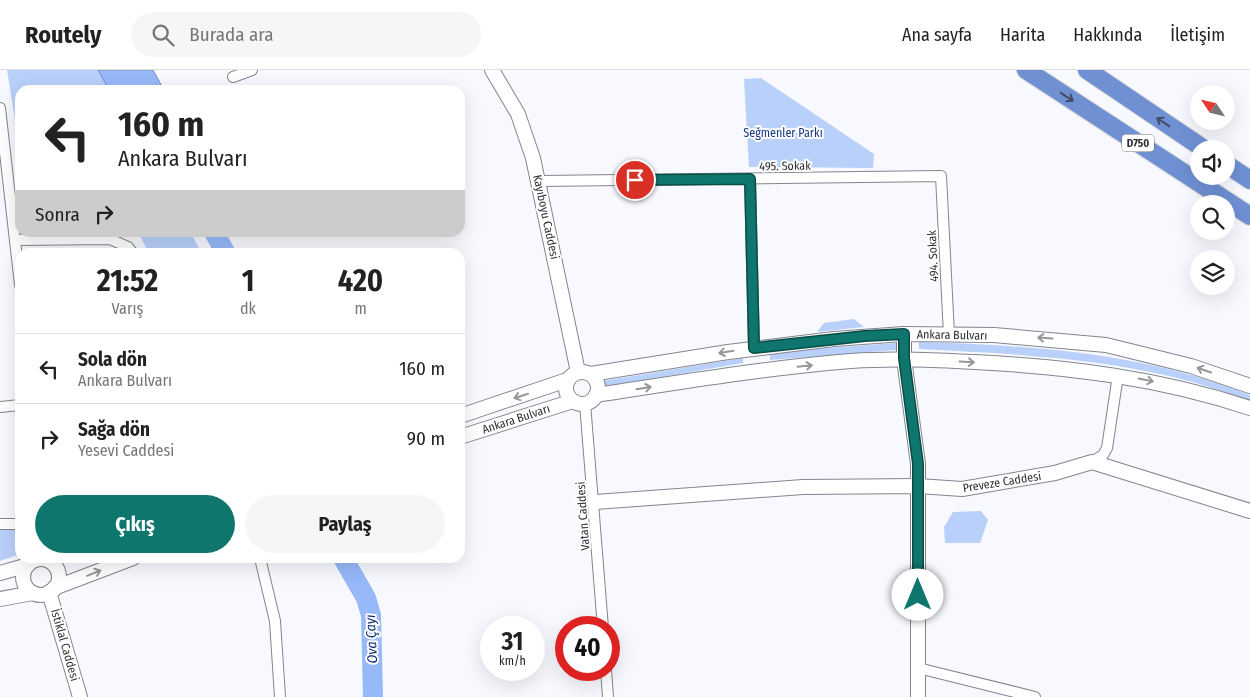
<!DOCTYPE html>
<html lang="tr">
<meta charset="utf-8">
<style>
:root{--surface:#fff;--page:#f6f6f6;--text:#222;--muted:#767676;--line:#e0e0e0;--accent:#0f766e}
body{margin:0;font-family:"Fira Sans Condensed",sans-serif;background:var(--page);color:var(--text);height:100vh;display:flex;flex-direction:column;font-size:19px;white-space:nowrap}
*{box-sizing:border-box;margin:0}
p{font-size:16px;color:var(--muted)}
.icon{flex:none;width:28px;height:28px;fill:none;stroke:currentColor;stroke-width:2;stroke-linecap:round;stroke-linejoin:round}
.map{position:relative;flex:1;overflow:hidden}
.sheet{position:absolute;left:15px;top:178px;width:450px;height:315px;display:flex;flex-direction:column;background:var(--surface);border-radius:15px;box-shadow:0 5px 20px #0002}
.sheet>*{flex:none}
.hud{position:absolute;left:15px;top:15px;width:450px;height:152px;border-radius:15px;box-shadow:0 5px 20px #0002;background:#fff;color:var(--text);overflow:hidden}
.needle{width:32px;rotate:305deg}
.controls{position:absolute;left:1190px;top:15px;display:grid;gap:10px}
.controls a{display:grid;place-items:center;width:45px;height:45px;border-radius:50%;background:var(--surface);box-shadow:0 5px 20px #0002;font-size:25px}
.speed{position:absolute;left:480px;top:546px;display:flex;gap:10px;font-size:25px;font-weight:700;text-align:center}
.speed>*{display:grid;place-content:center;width:65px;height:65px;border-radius:50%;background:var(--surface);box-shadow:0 5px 20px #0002;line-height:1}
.speed small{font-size:12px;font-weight:400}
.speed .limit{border:8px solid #d22;background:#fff;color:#111}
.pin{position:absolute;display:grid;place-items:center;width:42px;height:42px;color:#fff;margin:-21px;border:2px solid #fff;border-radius:50%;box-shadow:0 1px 5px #0007}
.me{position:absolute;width:55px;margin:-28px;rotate:0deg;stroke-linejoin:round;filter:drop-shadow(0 0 4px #0008)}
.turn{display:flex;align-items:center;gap:18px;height:105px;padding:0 20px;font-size:22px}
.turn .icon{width:65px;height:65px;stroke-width:2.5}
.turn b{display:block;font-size:35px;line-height:42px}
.then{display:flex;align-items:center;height:48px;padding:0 20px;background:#0003;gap:10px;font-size:19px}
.eta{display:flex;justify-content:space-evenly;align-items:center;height:85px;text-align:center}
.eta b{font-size:30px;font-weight:700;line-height:35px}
.primary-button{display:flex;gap:10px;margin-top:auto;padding:10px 20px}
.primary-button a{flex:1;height:58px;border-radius:30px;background:var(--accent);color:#fff;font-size:20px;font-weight:700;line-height:58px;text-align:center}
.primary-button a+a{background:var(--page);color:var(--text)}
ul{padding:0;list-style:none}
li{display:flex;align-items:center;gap:15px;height:70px;padding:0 20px;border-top:1px solid var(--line)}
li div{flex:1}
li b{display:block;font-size:19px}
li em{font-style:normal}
header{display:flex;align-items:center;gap:30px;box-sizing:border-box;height:70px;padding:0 25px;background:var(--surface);border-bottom:1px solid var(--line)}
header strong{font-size:24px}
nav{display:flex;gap:28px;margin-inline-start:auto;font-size:18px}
.search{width:350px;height:45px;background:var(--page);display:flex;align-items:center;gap:12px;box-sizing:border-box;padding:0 18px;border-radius:28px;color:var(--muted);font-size:19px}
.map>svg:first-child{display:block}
.green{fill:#b9d0fb}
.water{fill:#97b8f9;stroke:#788fbd}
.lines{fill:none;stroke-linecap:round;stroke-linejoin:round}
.river{stroke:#97b8f9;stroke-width:20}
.street-casing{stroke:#82868d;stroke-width:12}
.secondary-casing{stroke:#82868d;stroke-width:16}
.highway-casing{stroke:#d5d5d6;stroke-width:20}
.street{stroke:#fff;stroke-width:10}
.secondary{stroke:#fff;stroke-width:14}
.highway{stroke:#6f91d4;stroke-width:18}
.oneway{stroke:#424c63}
.oneway2{stroke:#969798}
.route-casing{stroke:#0a4d48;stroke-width:12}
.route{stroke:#0f766e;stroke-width:9}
.labels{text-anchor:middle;stroke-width:4;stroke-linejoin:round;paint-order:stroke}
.shield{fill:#fff;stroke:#6d6d70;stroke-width:1}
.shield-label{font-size:11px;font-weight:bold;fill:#2e2f32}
.park-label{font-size:12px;fill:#183983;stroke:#fff}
.street-label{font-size:12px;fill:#2e2f32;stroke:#fff}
.water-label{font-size:14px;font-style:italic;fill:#0d2c75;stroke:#fff}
</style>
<header>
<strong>Routely</strong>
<div class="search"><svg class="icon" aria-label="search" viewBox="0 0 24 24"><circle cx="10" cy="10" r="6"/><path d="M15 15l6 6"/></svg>Burada ara</div>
<nav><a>Ana sayfa</a><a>Harita</a><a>Hakkında</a><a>İletişim</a></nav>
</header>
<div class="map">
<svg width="1250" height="627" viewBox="0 0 1250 627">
<rect width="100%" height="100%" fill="#f7f9fe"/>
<g class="green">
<polygon points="7,0 103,0 114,20 20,20 20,81"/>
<polygon points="761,8 874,84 873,98 749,97 744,9"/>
<polygon points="139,163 191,163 201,182 148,182"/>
<polygon points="854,249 864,257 817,262 824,253"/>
<path d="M919 272C1031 275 1145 283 1250 325V331C1143 289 1032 285 919 279Z"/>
<polygon points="896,273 897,280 770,290 770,282"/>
<polygon points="743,288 743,293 604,317 603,311"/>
<polygon points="981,441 988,450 980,473 945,473 944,457 953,442"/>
<polygon points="0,459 20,459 20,484 0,491"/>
</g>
<polygon class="water" points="98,0 153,0 164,20 109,20"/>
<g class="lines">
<g class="river">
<polyline points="214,162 225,182"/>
<polyline points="343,488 366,528 371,545 373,627"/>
</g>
<defs>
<g id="street">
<polyline points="233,7 252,0"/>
<polyline points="0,38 20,215"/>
<polyline points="750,109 754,278"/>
<polyline points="540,111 941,106 949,265"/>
<polyline points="15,170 110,169 128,177 132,182"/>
<polyline points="585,333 603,558"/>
<polyline points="0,337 20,335"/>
<polyline points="1092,392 1103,385 1107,378 1118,305"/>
<polyline points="0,454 20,454"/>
<polyline points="37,488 37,489"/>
<polyline points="260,488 275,551 280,627"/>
<polyline points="918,598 1035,627"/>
<polyline points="606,600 608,627"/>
</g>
<g id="secondary">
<polyline points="492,0 518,44 533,88 578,302"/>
<polyline points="904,264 904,289 918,394 918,627"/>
<circle cx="582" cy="318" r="16"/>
<polyline points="591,304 728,282 834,269 904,264 994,265 1106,275 1191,296 1250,316"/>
<path d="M596 325C681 312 765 298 851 291 892 288 934 290 975 292 1069 297 1160 308 1250 338"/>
<polyline points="460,346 567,310"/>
<polyline points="460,367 573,331"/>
<polyline points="595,432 803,417 918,416 962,419 1055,403 1092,392 1250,441"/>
<circle cx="41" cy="507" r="18"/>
<polyline points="0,503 28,495"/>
<polyline points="54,518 133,488"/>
<polyline points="49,522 80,627"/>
<polyline points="0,529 33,523"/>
</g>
<g id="highway">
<polyline points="1026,0 1250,146"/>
<polyline points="1087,0 1204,79"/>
<polyline points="1226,94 1250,110"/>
</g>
</defs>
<use href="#street" class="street-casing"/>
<use href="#secondary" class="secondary-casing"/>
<use href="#highway" class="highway-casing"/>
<use href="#street" class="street"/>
<use href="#secondary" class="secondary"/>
<use href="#highway" class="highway"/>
</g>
<defs><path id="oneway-shaft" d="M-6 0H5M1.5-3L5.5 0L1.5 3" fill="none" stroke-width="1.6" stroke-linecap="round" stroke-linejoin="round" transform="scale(1.25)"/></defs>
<g class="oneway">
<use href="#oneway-shaft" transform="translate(1067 27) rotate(33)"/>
<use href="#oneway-shaft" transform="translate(1163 52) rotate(-146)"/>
</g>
<g class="oneway2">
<use href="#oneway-shaft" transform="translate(1045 268) rotate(-176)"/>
<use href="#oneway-shaft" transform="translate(726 282) rotate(171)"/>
<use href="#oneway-shaft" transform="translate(967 292) rotate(3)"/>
<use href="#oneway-shaft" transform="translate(805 296) rotate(-6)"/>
<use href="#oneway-shaft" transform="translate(1204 300) rotate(-161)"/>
<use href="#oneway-shaft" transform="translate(1146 310) rotate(11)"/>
<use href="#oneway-shaft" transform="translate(644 318) rotate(-9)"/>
<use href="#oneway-shaft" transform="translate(521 326) rotate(162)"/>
<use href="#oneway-shaft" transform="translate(94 503) rotate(-22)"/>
</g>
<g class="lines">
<defs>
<polyline id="route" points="635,110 750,109 754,278 865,266 904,264 904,288 918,394 918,525"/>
</defs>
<use href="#route" class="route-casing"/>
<use href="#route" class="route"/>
</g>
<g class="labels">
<rect class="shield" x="1122" y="64.5" width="32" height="17" rx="4"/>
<g class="shield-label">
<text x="1138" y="77">D750</text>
</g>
<g class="park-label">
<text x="783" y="67">Seğmenler Parkı</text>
</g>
<g class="street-label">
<text transform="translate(785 96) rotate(-1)" y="4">495. Sokak</text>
<text transform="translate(546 147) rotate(78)" y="4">Kayıboyu Caddesi</text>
<text transform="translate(933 186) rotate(-93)" y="4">494. Sokak</text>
<text transform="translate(952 265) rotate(1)" y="4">Ankara Bulvarı</text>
<text transform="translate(516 349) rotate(-18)" y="4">Ankara Bulvarı</text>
<text transform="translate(1002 412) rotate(-9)" y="4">Preveze Caddesi</text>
<text transform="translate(583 446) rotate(-94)" y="4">Vatan Caddesi</text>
<text transform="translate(65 575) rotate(74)" y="4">İstiklal Caddesi</text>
</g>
<g class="water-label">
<text transform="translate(371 569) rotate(-93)" y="5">Ova Çayı</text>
</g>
</g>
</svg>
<div class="controls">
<a><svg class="needle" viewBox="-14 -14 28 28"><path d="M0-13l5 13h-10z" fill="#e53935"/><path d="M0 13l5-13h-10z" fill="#767676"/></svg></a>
<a><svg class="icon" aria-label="sound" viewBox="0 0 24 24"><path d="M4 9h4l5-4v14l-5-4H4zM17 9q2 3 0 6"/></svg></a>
<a><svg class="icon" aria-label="search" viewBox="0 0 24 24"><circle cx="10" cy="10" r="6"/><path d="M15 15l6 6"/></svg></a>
<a><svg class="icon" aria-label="layers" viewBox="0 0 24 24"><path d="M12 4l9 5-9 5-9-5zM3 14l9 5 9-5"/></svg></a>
</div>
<div class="speed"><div>31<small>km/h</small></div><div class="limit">40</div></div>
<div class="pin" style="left:635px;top:110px;background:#d93025"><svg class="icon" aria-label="arrive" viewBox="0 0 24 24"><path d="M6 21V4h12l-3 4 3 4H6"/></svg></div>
<svg class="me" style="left:918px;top:525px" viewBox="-20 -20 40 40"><circle r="19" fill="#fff"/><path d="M0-13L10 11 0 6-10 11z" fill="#0f766e"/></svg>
<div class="hud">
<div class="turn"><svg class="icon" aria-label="left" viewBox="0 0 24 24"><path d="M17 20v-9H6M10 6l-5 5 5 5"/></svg><div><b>160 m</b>Ankara Bulvarı</div></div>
<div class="then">Sonra<svg class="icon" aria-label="right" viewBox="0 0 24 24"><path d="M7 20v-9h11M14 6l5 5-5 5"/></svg></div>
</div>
<section class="sheet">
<div class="eta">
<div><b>21:52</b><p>Varış</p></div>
<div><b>1</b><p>dk</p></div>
<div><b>420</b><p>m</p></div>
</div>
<ul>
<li><svg class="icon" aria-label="left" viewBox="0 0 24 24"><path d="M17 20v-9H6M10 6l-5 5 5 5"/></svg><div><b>Sola dön</b><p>Ankara Bulvarı</p></div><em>160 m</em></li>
<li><svg class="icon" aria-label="right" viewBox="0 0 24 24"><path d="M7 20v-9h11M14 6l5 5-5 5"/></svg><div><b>Sağa dön</b><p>Yesevi Caddesi</p></div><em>90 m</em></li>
</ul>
<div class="primary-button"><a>Çıkış</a><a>Paylaş</a></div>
</section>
</div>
